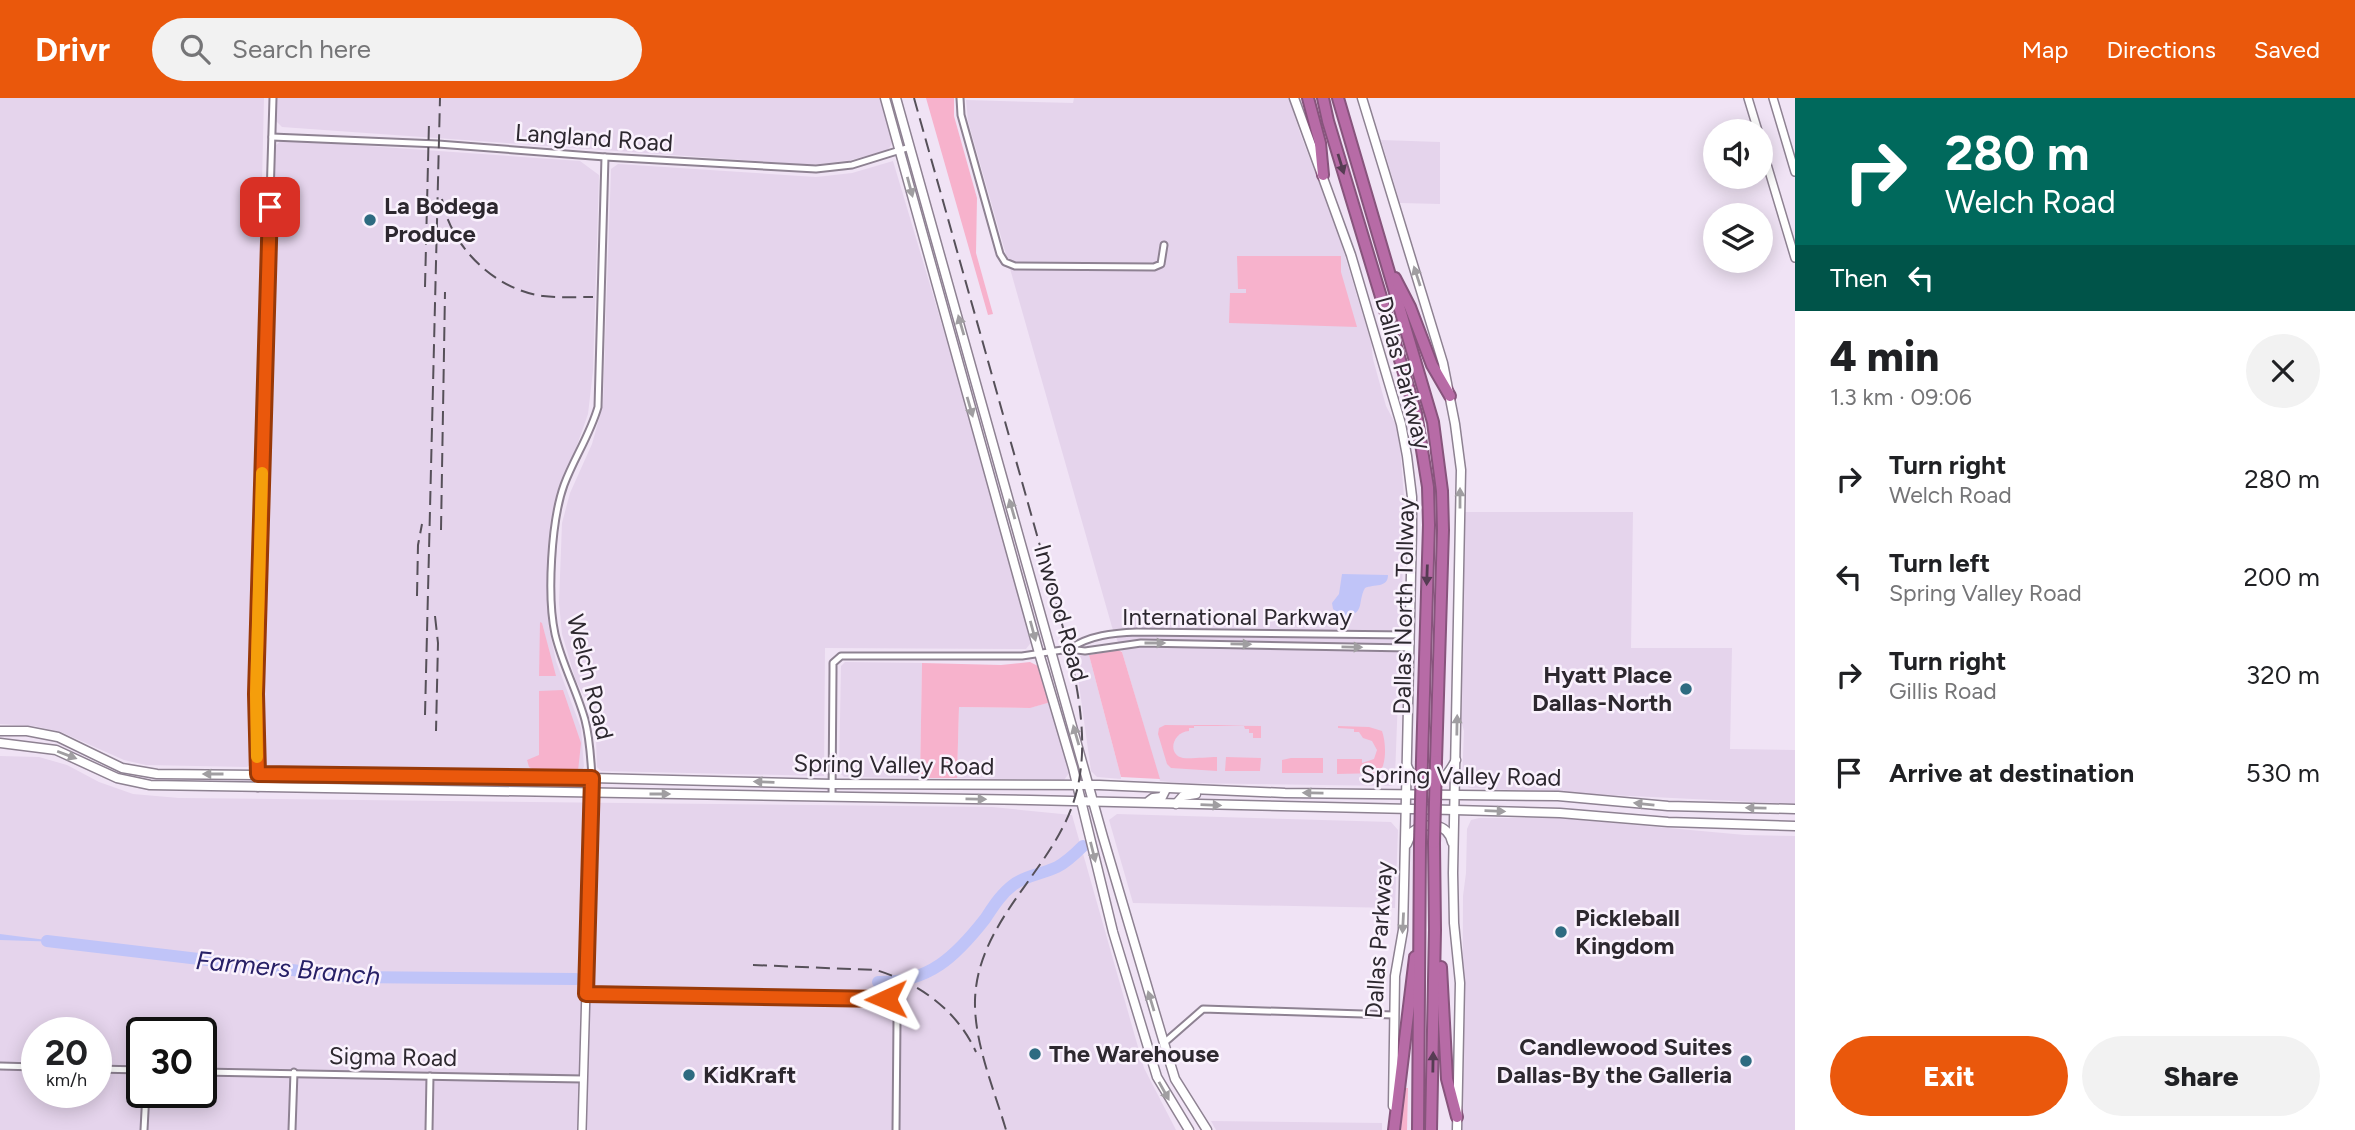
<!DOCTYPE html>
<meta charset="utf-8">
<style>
:root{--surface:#fff;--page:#f2f2f2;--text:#202124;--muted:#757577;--accent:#ea580c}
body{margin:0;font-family:Figtree,sans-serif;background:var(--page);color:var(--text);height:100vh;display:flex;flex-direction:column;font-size:26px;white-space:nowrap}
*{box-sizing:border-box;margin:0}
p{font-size:23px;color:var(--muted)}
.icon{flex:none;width:38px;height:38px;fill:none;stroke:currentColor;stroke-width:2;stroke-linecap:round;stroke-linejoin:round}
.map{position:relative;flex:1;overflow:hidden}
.drawer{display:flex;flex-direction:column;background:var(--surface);width:560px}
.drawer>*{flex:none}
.top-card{background:#00695c;color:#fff;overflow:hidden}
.fabs{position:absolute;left:1703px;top:21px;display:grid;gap:14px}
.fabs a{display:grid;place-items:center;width:70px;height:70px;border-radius:50%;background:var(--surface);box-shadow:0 4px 18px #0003;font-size:35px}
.speed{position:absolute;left:21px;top:919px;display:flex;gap:14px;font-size:35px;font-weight:700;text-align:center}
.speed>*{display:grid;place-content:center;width:91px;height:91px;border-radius:50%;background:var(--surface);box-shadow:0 4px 18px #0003;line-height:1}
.speed small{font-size:18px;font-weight:400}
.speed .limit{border:4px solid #111;border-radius:10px;background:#fff;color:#111}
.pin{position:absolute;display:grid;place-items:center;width:60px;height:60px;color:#fff;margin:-30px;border-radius:14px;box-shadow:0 4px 10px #0006}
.me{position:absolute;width:77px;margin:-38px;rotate:269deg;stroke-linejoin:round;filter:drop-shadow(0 0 5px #0008)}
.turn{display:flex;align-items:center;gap:24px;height:147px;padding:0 35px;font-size:32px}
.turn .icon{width:91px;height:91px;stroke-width:2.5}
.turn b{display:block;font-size:49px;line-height:60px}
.then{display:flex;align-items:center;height:66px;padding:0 35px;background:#0003;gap:14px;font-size:26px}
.round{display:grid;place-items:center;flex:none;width:74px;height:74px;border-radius:37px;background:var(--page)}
.summary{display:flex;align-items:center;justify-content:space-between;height:119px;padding:0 35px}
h1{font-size:42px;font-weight:800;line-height:52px}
.cta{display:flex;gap:14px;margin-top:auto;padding:14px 35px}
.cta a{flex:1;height:80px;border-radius:42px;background:var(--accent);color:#fff;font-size:28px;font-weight:800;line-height:80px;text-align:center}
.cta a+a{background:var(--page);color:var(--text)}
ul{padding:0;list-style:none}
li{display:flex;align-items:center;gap:21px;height:98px;padding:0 35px}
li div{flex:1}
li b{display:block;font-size:26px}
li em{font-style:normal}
header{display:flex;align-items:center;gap:42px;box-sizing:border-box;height:98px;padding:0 35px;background:var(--accent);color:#fff}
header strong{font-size:33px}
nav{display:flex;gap:38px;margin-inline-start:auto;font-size:24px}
.search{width:490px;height:63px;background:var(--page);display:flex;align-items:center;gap:18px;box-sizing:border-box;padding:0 24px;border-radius:38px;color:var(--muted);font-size:26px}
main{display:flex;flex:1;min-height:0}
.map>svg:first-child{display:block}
.built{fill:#e5d4ec;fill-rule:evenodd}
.green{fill:#f7b2cc}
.water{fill:#c0c4f8}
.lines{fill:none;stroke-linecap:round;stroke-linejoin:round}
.river{stroke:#c0c4f8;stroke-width:12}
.minor-casing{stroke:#8e8292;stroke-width:9}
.tertiary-casing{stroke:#8e8292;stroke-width:10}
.secondary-casing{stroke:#8e8292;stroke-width:11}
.motorway-casing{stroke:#87547c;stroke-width:14}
.minor{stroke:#fff;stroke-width:5}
.tertiary{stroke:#fff;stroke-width:7}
.secondary{stroke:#fff;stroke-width:8}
.motorway{stroke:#b76ba6;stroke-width:10}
.rail{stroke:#565059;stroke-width:2;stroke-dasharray:14 7;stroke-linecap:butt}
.motorway-bridge-casing{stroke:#87547c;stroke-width:14;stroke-linecap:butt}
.motorway-bridge{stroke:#b76ba6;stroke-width:10}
.oneway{fill:#563c53}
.oneway2{fill:#a09ea1}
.route-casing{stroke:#983908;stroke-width:18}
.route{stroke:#ea580c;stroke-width:12}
.slow{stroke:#f59e0b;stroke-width:12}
.poi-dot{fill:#2e6b81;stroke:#faf2fd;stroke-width:2.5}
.labels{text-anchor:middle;stroke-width:5;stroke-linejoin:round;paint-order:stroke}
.street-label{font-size:24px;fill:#2d282f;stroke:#faf2fd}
.poi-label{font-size:24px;font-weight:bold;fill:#2d282f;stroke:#faf2fd;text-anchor:start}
.water-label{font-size:26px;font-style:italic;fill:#272067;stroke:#faf2fd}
</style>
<header>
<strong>Drivr</strong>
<div class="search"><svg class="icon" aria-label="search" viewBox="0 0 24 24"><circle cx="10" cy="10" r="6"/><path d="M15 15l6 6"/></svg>Search here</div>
<nav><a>Map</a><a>Directions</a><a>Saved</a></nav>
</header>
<main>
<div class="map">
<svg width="1795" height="1032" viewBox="0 0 1795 1032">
<rect width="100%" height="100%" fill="#f0e3f5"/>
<g class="built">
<polygon points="0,0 264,0 254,421 251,666 247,669 146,667 124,662 61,634 34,628 0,626"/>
<polygon points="277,0 881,0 893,44 888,52 851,62 812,67 282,29 276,23"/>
<polygon points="1074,0 1289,0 1301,38 1336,128 1371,244 1373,261 1386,308 1396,327 1400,350 1405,411 1395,679 1392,688 1182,685 1160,683 1122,554 1112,529 968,23 966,2 1073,5"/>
<polygon points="282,42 580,63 599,77 593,273 588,316 551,421 548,452 548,525 556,563 581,630 584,669 580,674 270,670 264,663 264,524 275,48"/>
<polygon points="1381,42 1440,44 1440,106 1400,105"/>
<polygon points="893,63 994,401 1033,542 1026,551 1015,551 825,550 824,678 601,673 597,669 596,643 587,603 576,583 562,536 559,505 562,425 570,395 592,346 603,306 611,71 618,66 816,79 852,75"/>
<polygon points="1465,414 1633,414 1631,550 1732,550 1730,651 1795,652 1795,706 1470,690 1465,688 1462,683 1464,633 1461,622"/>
<polygon points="1089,557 1121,679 1121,681 1097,679 1091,673 1075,558"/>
<polygon points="845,564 922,565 920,680 844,679 839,674 841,568"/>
<polygon points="1051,604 1070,674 1064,682 957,680 959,609 1029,610"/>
<path d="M0 658 39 659 67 667 99 684 133 696 179 700 992 709 1072 717 1144 970 1176 1032H0ZM37 934H96V994H37ZM142 934H201V994H142Z"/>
<polygon points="1117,716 1391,724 1398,732 1395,810 1133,805 1109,722"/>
<polygon points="1479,720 1559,720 1745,737 1795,738 1795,1032 1462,1032 1463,798 1466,775 1467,731 1471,722"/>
<polygon points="1211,1023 1382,1025 1382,1032 1216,1032"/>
</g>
<g class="green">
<polygon points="926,0 954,0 954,18 977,100 976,155 993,216 988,217"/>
<polygon points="1237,158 1341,158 1341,174 1357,229 1229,225 1230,195 1246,195 1246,191 1238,191"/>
<polygon points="540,524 542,525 556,578 539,578"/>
<polygon points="1118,552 1122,554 1160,681 1121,679 1089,557"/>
<polygon points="1030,564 1040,569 1051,604 1030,610 959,609 957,680 920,680 922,565 1001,567"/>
<polygon points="563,592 581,645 578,673 536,673 529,669 527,662 539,657 539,593"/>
<path d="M1165 627 1261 628V640H1253V635H1249V631H1245L1244 628 1194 627V630H1189V633C1172 634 1167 657 1183 660 1191 661 1207 659 1217 659V673L1171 670 1167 666 1158 636 1159 630Z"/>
<path d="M1338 628 1369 629 1382 633C1386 644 1387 666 1379 675L1337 676V661H1362V665L1374 661 1377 652 1372 643 1363 640 1359 634H1354V631L1338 630Z"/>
<polygon points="1226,659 1261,660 1260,673 1225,673"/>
<polygon points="1291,660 1323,660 1323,675 1282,675 1282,662"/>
<polygon points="1404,990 1408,990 1407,1032 1401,1032"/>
</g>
<g class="water">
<path d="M1342 476 1388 477C1388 490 1374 486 1365 490 1357 504 1366 517 1343 518L1333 511 1332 505 1339 496Z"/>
<polygon points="0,836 62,844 0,842"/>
</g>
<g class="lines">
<g class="river">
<polyline points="47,843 351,879 576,881"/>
<path d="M878 884C929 885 956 858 985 821 993 809 1001 796 1013 787 1026 777 1043 776 1057 769 1067 764 1075 756 1083 748"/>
</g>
<defs>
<g id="minor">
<polyline points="960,0 961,17 1000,156 1005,164 1015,168 1154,169 1161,166 1164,147"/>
<polyline points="272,39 438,46 605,59 816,71 852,67 910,49"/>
<path d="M1069 551C1090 537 1113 535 1137 534L1409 537"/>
<path d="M592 680C591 661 590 641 585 622 577 593 562 566 555 536 547 499 551 423 564 387 574 360 590 337 598 309L605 59"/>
<polyline points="258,690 255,596 273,0"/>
<polyline points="832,699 833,573 833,565 841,558 1022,558 1069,551 1085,553 1141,545 1409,550"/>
<path d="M586 896 886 901C897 905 897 911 897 922L896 1032"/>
<polyline points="1164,945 1203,911 1394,917"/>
<polyline points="0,968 37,969"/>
<polyline points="96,971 142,972"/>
<polyline points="201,974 583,981"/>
<polyline points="144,1032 146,994"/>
<polyline points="292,1032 294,974"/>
<polyline points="429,1032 430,978"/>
</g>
<g id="tertiary">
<polyline points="1748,0 1758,33"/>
<polyline points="1773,0 1795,74"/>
<polyline points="1760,43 1795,160"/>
<polyline points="582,1032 592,680"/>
</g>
<g id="secondary">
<polyline points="885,0 1039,555 1073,670 1113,834 1157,979 1189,1032"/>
<polyline points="896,0 1103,739 1164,945 1175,981 1207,1032"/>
<polyline points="1294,0 1351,157 1401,326 1407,358 1412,399 1412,432 1403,832 1395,878 1393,1008"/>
<polyline points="1362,0 1443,265 1455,326 1461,372 1453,775 1454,825 1460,885 1457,1032"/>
<polyline points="0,633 27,633 58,639 122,670 157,676 592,680 832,686 1099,687 1285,695 1558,698 1668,708 1795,711"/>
<polyline points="0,645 56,652 117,680 150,687 1030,702 1455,712 1560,715 1668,724 1795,728"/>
<path d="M1407 668C1413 684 1433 691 1446 677 1450 673 1453 667 1456 662"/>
<polyline points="1149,703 1153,700 1162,699 1166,691"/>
<polyline points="1176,706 1183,698 1196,696"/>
<path d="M1407 746 1412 734C1426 723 1448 725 1452 744"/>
</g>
<g id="motorway">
<polyline points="1308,0 1320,45 1323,77"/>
<polyline points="1323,0 1328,23 1416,315 1428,389 1429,427 1422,662"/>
<polyline points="1338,0 1433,324 1442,393 1443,432 1436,663"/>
<polyline points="1395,180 1410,209 1432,267 1450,298"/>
<polyline points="1441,869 1447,981 1457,1019"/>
<polyline points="1394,1032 1415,859"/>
<polyline points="1418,1032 1420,745"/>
<polyline points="1431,1032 1435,832 1434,745"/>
</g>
</defs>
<use href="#minor" class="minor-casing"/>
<use href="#tertiary" class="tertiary-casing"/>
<use href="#secondary" class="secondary-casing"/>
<use href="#motorway" class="motorway-casing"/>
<use href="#minor" class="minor"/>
<use href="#tertiary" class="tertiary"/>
<use href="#secondary" class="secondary"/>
<use href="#motorway" class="motorway"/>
<g class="rail">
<path d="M914 0 1069 551C1082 611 1093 672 1063 729 1034 786 977 833 975 902 974 945 994 991 1006 1032"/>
<path d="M442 101C450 148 495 192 543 198 560 200 577 199 593 199"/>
<polyline points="425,189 429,24"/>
<polyline points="441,432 445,194"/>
<polyline points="417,498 418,447 422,426"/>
<polyline points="435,518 438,545 436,633"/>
<polyline points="425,617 440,0"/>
<path d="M753 867 876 872C919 885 957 912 976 954"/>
</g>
<defs>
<g id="motorway-bridge">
<polyline points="1420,745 1422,662"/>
<polyline points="1434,745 1436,663"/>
</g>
</defs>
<use href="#motorway-bridge" class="motorway-bridge-casing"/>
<use href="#motorway-bridge" class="motorway-bridge"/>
</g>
<defs><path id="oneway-solid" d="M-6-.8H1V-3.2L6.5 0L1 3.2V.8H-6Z" transform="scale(1.75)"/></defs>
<g class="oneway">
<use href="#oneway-solid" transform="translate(1341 66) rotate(73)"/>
<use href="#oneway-solid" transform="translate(1427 477) rotate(92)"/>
<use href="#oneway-solid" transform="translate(1433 964) rotate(-89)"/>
</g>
<g class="oneway2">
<use href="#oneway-solid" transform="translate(910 89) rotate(75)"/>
<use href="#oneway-solid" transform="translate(1417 178) rotate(-108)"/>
<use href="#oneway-solid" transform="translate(961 227) rotate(-106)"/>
<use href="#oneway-solid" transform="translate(970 309) rotate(74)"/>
<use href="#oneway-solid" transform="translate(1460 400) rotate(-90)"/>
<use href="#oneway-solid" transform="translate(1012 411) rotate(-106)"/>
<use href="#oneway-solid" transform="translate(1033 533) rotate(75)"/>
<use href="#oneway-solid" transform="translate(1155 545)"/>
<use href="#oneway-solid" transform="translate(1241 546) rotate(1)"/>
<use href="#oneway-solid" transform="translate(1352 549) rotate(1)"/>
<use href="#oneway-solid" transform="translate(1457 627) rotate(-89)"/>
<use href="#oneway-solid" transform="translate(1076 637) rotate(-106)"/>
<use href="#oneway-solid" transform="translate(67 657) rotate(21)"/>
<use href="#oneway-solid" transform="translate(213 676) rotate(180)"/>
<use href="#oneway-solid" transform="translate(764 684) rotate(-178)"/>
<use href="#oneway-solid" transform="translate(1313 695) rotate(-179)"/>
<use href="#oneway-solid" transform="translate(660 696)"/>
<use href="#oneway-solid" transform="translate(976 701) rotate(1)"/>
<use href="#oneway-solid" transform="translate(1644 706) rotate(-174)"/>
<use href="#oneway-solid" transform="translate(1211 707) rotate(2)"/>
<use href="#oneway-solid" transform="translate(1756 710) rotate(-179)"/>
<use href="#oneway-solid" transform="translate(1495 713) rotate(2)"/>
<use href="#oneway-solid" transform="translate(1093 754) rotate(76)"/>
<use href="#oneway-solid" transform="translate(1403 825) rotate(93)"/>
<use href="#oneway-solid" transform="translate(1151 903) rotate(-107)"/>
<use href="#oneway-solid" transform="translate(1164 993) rotate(61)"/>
</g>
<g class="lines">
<defs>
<polyline id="route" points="270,109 256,596 258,676 592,680 586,896 886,901"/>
</defs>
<use href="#route" class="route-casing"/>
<use href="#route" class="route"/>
<polyline class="slow" points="257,659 256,596 262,375"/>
</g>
<g class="poi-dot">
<circle cx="370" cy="122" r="7"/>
<circle cx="1686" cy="591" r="7"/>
<circle cx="1561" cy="834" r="7"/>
<circle cx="1035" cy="956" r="7"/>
<circle cx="1746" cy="963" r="7"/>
<circle cx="689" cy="977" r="7"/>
</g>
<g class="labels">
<g class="street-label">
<text transform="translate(594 40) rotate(4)" y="8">Langland Road</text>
<text transform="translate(1403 275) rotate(75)" y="8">Dallas Parkway</text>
<text transform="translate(1404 508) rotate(-89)" y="8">Dallas North Tollway</text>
<text transform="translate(1061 515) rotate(74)" y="8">Inwood Road</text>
<text x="1237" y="527">International Parkway</text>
<text transform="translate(590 579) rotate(76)" y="8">Welch Road</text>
<text transform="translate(894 667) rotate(1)" y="8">Spring Valley Road</text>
<text transform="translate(1461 678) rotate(1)" y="8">Spring Valley Road</text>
<text transform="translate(1379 842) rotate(-86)" y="8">Dallas Parkway</text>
<text transform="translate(393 959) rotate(1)" y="8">Sigma Road</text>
</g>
<g class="poi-label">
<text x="384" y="116">La Bodega<tspan x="384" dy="28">Produce</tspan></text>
<text x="1672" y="585" text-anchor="end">Hyatt Place<tspan x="1672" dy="28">Dallas-North</tspan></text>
<text x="1575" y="828">Pickleball<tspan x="1575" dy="28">Kingdom</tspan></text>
<text x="1732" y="957" text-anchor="end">Candlewood Suites<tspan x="1732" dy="28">Dallas-By the Galleria</tspan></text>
<text x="1049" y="964">The Warehouse</text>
<text x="703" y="985">KidKraft</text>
</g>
<g class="water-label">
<text transform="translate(288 870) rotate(5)" y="9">Farmers Branch</text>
</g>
</g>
</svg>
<div class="fabs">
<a><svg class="icon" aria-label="sound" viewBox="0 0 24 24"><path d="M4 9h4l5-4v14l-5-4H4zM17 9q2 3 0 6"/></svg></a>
<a><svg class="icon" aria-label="layers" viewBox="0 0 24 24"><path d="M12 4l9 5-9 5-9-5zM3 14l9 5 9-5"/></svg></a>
</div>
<div class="speed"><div>20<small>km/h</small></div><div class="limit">30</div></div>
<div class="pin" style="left:270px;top:109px;background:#d93025"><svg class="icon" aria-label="arrive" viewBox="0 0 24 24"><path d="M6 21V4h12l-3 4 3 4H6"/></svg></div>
<svg class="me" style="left:886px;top:901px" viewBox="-20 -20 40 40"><path d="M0-17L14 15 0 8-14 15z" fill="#ea580c" stroke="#fff" stroke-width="4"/></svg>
</div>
<section class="drawer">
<div class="top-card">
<div class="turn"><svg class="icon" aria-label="right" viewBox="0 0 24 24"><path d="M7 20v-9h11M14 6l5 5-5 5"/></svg><div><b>280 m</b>Welch Road</div></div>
<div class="then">Then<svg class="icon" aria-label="left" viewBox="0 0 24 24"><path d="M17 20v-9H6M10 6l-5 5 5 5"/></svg></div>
</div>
<div class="summary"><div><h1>4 min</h1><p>1.3 km · 09:06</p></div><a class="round"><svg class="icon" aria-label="close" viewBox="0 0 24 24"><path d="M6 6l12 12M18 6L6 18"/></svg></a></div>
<ul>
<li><svg class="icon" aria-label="right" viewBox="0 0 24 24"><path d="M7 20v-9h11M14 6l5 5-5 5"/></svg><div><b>Turn right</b><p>Welch Road</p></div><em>280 m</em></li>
<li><svg class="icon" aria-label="left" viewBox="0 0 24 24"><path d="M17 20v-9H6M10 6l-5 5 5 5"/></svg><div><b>Turn left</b><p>Spring Valley Road</p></div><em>200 m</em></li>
<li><svg class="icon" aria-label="right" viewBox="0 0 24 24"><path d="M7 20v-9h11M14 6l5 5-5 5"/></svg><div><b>Turn right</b><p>Gillis Road</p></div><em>320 m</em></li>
<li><svg class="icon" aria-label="arrive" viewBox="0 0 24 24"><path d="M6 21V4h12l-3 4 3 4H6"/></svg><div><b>Arrive at destination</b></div><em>530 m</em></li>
</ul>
<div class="cta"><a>Exit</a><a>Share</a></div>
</section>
</main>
